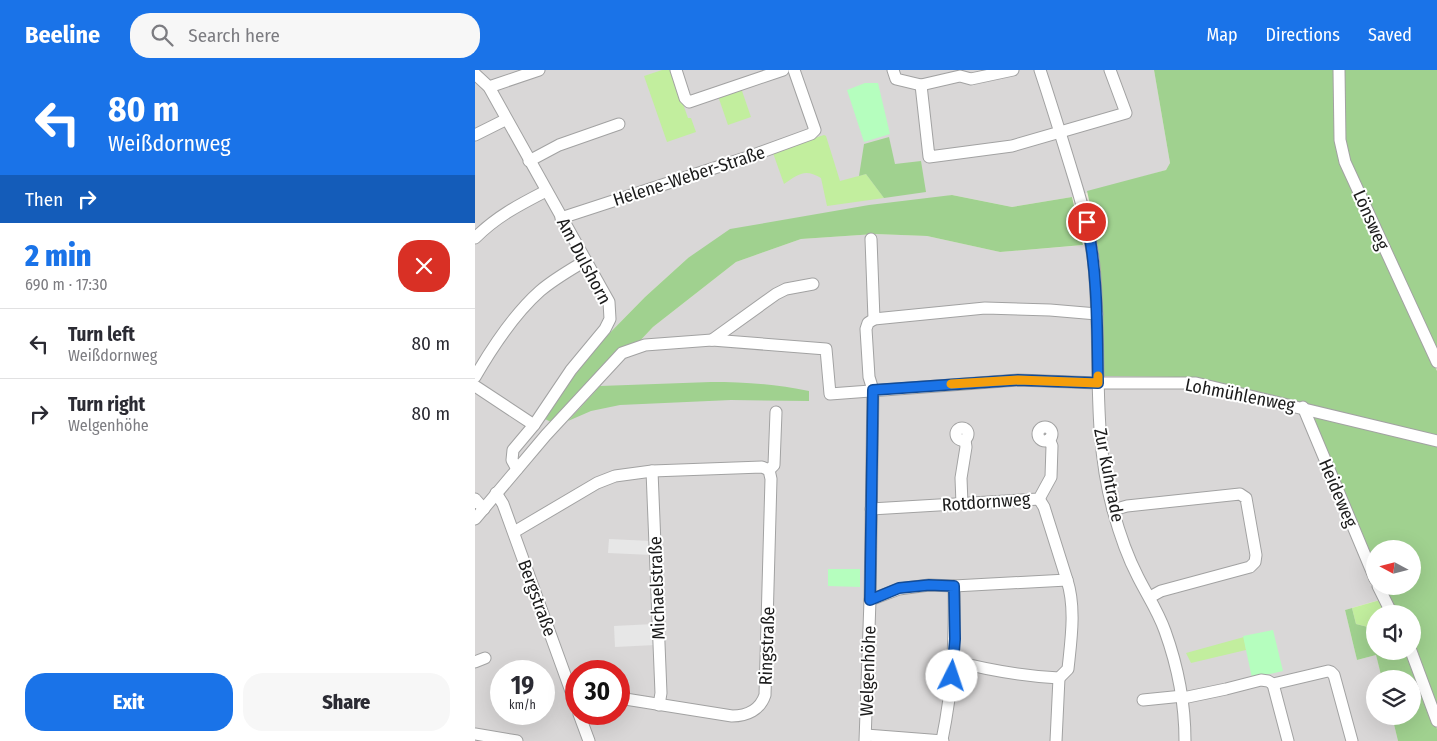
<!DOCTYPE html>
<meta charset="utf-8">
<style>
:root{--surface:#fff;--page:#f7f7f7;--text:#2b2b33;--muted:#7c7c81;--line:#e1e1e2;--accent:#1a73e8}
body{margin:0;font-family:"Fira Sans Condensed",sans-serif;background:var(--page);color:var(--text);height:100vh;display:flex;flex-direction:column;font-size:19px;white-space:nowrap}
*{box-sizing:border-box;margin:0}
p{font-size:16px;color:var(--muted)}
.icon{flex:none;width:28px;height:28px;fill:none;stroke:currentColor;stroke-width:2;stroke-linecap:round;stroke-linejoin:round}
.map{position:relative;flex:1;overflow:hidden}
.details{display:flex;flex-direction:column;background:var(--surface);width:475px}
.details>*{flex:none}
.banner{background:#1a73e8;color:#fff;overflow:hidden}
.needle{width:32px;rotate:277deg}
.fabs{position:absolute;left:891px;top:470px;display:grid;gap:10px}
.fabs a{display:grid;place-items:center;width:55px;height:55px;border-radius:50%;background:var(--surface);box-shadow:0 5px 20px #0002;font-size:25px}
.speed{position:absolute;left:15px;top:590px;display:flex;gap:10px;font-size:25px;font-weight:700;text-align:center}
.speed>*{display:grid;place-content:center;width:65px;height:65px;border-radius:50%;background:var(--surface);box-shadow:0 5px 20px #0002;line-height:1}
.speed small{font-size:12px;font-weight:400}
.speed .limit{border:8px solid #d22;background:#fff;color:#111}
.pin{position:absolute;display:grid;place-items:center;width:42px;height:42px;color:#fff;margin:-21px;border:2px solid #fff;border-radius:50%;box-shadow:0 1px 5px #0007}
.me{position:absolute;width:55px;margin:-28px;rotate:4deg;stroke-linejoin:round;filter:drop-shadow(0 0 4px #0008)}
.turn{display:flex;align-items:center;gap:18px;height:105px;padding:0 25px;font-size:22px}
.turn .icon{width:65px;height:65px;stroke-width:2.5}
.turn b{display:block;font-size:35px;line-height:42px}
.then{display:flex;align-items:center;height:48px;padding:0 25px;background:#0003;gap:10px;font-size:19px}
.round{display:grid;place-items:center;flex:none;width:52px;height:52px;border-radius:20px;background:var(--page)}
.headline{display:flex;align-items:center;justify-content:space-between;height:85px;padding:0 25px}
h1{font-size:30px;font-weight:800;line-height:38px;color:var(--accent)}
.primary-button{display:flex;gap:10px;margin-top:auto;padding:10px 25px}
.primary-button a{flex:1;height:58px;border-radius:20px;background:var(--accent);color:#fff;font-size:20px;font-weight:800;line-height:58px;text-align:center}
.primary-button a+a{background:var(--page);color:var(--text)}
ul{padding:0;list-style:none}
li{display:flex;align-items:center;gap:15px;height:70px;padding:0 25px;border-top:1px solid var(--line)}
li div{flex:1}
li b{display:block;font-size:19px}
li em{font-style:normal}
header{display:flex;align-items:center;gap:30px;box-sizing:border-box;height:70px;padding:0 25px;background:var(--accent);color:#fff}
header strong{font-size:24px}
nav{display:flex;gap:28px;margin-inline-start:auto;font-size:18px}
.search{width:350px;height:45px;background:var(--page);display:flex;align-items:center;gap:12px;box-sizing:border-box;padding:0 18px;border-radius:20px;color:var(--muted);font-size:19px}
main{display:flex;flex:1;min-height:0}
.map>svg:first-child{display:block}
.residential{fill:#d9d7d7;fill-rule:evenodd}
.grass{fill:#c2ee9e}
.forest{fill:#a0d18f}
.park{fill:#b5febe}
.parking{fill:#e7e7e7}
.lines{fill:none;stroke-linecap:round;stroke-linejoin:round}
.minor-casing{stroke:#a2a2a2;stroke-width:13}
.minor{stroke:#fff;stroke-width:11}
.route-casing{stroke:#114b97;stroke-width:12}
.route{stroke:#1a73e8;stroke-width:9}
.slow{stroke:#f59e0b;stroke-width:9}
.labels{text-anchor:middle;stroke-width:4;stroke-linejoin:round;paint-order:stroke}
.street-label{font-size:18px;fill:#1b1b1b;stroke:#fff}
</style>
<header>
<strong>Beeline</strong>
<div class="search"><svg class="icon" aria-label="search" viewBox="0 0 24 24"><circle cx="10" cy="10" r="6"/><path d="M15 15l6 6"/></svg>Search here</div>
<nav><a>Map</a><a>Directions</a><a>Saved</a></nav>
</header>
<main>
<section class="details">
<div class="banner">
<div class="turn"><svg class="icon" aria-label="left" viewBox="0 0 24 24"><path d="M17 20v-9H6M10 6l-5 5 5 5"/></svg><div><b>80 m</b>Weißdornweg</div></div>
<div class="then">Then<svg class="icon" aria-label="right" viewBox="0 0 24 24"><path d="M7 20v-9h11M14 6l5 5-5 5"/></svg></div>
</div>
<div class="headline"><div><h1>2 min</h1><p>690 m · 17:30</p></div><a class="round" style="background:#d93025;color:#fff"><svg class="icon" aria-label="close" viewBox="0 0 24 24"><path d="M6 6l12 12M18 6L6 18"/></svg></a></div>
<ul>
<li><svg class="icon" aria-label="left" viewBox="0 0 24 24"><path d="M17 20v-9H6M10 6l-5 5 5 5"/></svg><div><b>Turn left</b><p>Weißdornweg</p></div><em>80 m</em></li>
<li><svg class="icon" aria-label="right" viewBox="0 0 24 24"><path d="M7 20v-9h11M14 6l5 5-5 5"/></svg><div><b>Turn right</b><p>Welgenhöhe</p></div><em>80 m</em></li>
</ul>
<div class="primary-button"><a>Exit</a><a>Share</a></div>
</section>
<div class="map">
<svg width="962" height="671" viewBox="0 0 962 671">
<rect width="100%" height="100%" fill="#eee9df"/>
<path class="residential" d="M0 0H679L695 93 691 100 597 127 537 137 477 125 213 188 170 227 120 278 162 274 178 257 261 192 326 169 400 164 452 166 525 182 623 174 625 194 628 306 701 307 735 312 834 335 911 528 870 540 882 590 901 585 907 609H900V646H917L923 671H0ZM26 601H69V644H26ZM101 601H144V644H101Z"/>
<g class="grass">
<polygon points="187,0 196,0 213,48 216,48 221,62 192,72 169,6"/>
<polygon points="266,18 276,47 253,55 243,26"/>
<path d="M349 65 351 66 365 111 391 104 409 128 352 136 346 108C329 98 323 105 309 114L298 83 299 81Z"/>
<polygon points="905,530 913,544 900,544 900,555 893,557 881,554 877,538"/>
<polygon points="769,567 771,580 716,593 711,583"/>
</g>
<g class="forest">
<polygon points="679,0 861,0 861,42 864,90 962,301 962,366 735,312 701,307 628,306 625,194 619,152 612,121 691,100 695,93"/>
<polygon points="869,0 962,0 962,286 875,95 869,70"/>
<polygon points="414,67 420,94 446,91 451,122 409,128 391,104 384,106 389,74"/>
<polygon points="477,125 537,137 597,127 608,175 525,182 452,166 400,164 326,169 261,192 178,257 162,274 78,353 68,348 120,278 170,227 213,188 255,159 394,135"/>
<path d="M236 312C269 312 301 314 334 321V331L256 330 145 335 116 341 93 351 125 316Z"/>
<polygon points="837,343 962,377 962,646 938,578 938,544 920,544 906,516 938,516 938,479 900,479 900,501"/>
<polygon points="877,538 881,554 893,557 900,555 900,581 933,581 962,659 962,671 923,671 917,646 938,646 938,609 907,609 901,585 882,590 870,540"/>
</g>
<g class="park">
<polygon points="390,13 403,13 415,64 389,72 372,20"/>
<polygon points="353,499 385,499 385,517 353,516"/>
<polygon points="798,560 808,601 777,608 768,566"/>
</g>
<g class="parking">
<polygon points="134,469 176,471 177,485 133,483"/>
<polygon points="179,554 180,575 140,577 139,556"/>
</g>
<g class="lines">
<defs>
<g id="minor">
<polyline points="201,0 210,28 214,32 308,0"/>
<polyline points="418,0 421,9 446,15"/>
<polyline points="538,0 496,9 485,6 446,15 454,87 537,76 651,43 635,0"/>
<path d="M565 0C577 36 588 72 599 108 608 137 616 165 619 196 627 278 616 360 638 440 644 462 652 486 663 507 672 525 683 541 690 561 703 597 710 632 710 671"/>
<polyline points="864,0 865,70 870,92 962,292"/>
<polyline points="0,4 14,17 134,232 135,249 130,259 96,300 59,355 38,380 37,390 42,399"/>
<polyline points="14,17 64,0"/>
<polyline points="0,65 30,50"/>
<polyline points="54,91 84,75 144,54"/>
<polyline points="86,148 270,88 336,64 340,60 319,0"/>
<path d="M0 168C22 146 44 135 71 121"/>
<polyline points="399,249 510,238 575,240 622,244"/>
<polyline points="237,270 301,224 311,219 338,214"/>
<path d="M0 307C18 276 39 244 65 221 79 209 95 200 110 191"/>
<polyline points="0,316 59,355"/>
<polyline points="828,337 900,509"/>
<circle cx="570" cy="364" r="7"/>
<circle cx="487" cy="364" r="6"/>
<polyline points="294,400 299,395 301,342"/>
<polyline points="177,401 186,623 184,635"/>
<polyline points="21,423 28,434 101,635"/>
<polyline points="0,429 9,439"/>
<polyline points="487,434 486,408 491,377 490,370"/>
<polyline points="396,439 564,429 576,407 577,376 574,369"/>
<polyline points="638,440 652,436 765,424 771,428 781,485 780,492 775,497 686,521 675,527"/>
<polyline points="0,449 71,365 147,283 170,275 237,270 351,279 355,324 543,310 623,313 721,313 962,371"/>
<polyline points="39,462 122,413 140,406 177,401 287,397 294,400"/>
<polyline points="903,516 917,544"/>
<polyline points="395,530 424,519 454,515 479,516 592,510 569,437 564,429"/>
<polyline points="936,581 962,651"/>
<path d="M479 591C513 600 548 606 584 608L593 599C596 570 601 538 592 510"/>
<polyline points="0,592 10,588"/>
<polyline points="798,614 813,671"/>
<path d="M144 628 257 646C272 646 285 640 290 625L296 409 294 400"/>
<polyline points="708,628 751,619 786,610 793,611 798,614 853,601 856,602 859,605 877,671"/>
<polyline points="668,630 708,626"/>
<polyline points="104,644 114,671"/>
<polyline points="0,664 42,671"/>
<polyline points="391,665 468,671"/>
<path d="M467 670C478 617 480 570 479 516"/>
<polyline points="390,671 395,530 398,320 394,307 391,259 393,253 399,249 396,169"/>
<polyline points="581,671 584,608"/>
</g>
</defs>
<use href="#minor" class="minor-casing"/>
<use href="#minor" class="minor"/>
</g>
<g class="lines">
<defs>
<path id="route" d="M477 606 480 569 479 516 454 515 424 518 395 530 398 320 543 310 623 313C622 259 623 205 612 152"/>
</defs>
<use href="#route" class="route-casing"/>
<use href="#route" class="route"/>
<polyline class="slow" points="476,314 543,310 623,313 623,306"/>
</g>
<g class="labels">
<g class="street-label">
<text transform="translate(214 106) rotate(-18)" y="6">Helene-Weber-Straße</text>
<text transform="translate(896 150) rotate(66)" y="6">Lönsweg</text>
<text transform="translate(109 191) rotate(62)" y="6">Am Dulshorn</text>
<text transform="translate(765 325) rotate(11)" y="6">Lohmühlenweg</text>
<text transform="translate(634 405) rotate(79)" y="6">Zur Kuhtrade</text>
<text transform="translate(863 423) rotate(67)" y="6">Heideweg</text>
<text transform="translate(511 432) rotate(-4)" y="6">Rotdornweg</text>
<text transform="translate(182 518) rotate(-92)" y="6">Michaelstraße</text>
<text transform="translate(62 528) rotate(70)" y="6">Bergstraße</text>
<text transform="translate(292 576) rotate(-88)" y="6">Ringstraße</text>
<text transform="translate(393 601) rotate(-88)" y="6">Welgenhöhe</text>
</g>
</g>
</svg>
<div class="fabs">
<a><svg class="needle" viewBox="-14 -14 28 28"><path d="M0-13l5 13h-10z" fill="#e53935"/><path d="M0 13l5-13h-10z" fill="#7c7c81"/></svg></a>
<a><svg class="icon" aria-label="sound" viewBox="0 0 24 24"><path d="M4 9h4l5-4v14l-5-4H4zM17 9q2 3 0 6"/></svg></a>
<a><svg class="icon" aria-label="layers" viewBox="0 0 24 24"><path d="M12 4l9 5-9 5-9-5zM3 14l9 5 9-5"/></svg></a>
</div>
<div class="speed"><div>19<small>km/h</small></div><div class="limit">30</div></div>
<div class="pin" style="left:612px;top:152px;background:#d93025"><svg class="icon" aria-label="arrive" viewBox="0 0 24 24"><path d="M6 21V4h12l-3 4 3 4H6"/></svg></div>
<svg class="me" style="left:477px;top:606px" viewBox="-20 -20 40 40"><circle r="19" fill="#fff"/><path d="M0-13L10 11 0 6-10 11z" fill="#1a73e8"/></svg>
</div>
</main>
